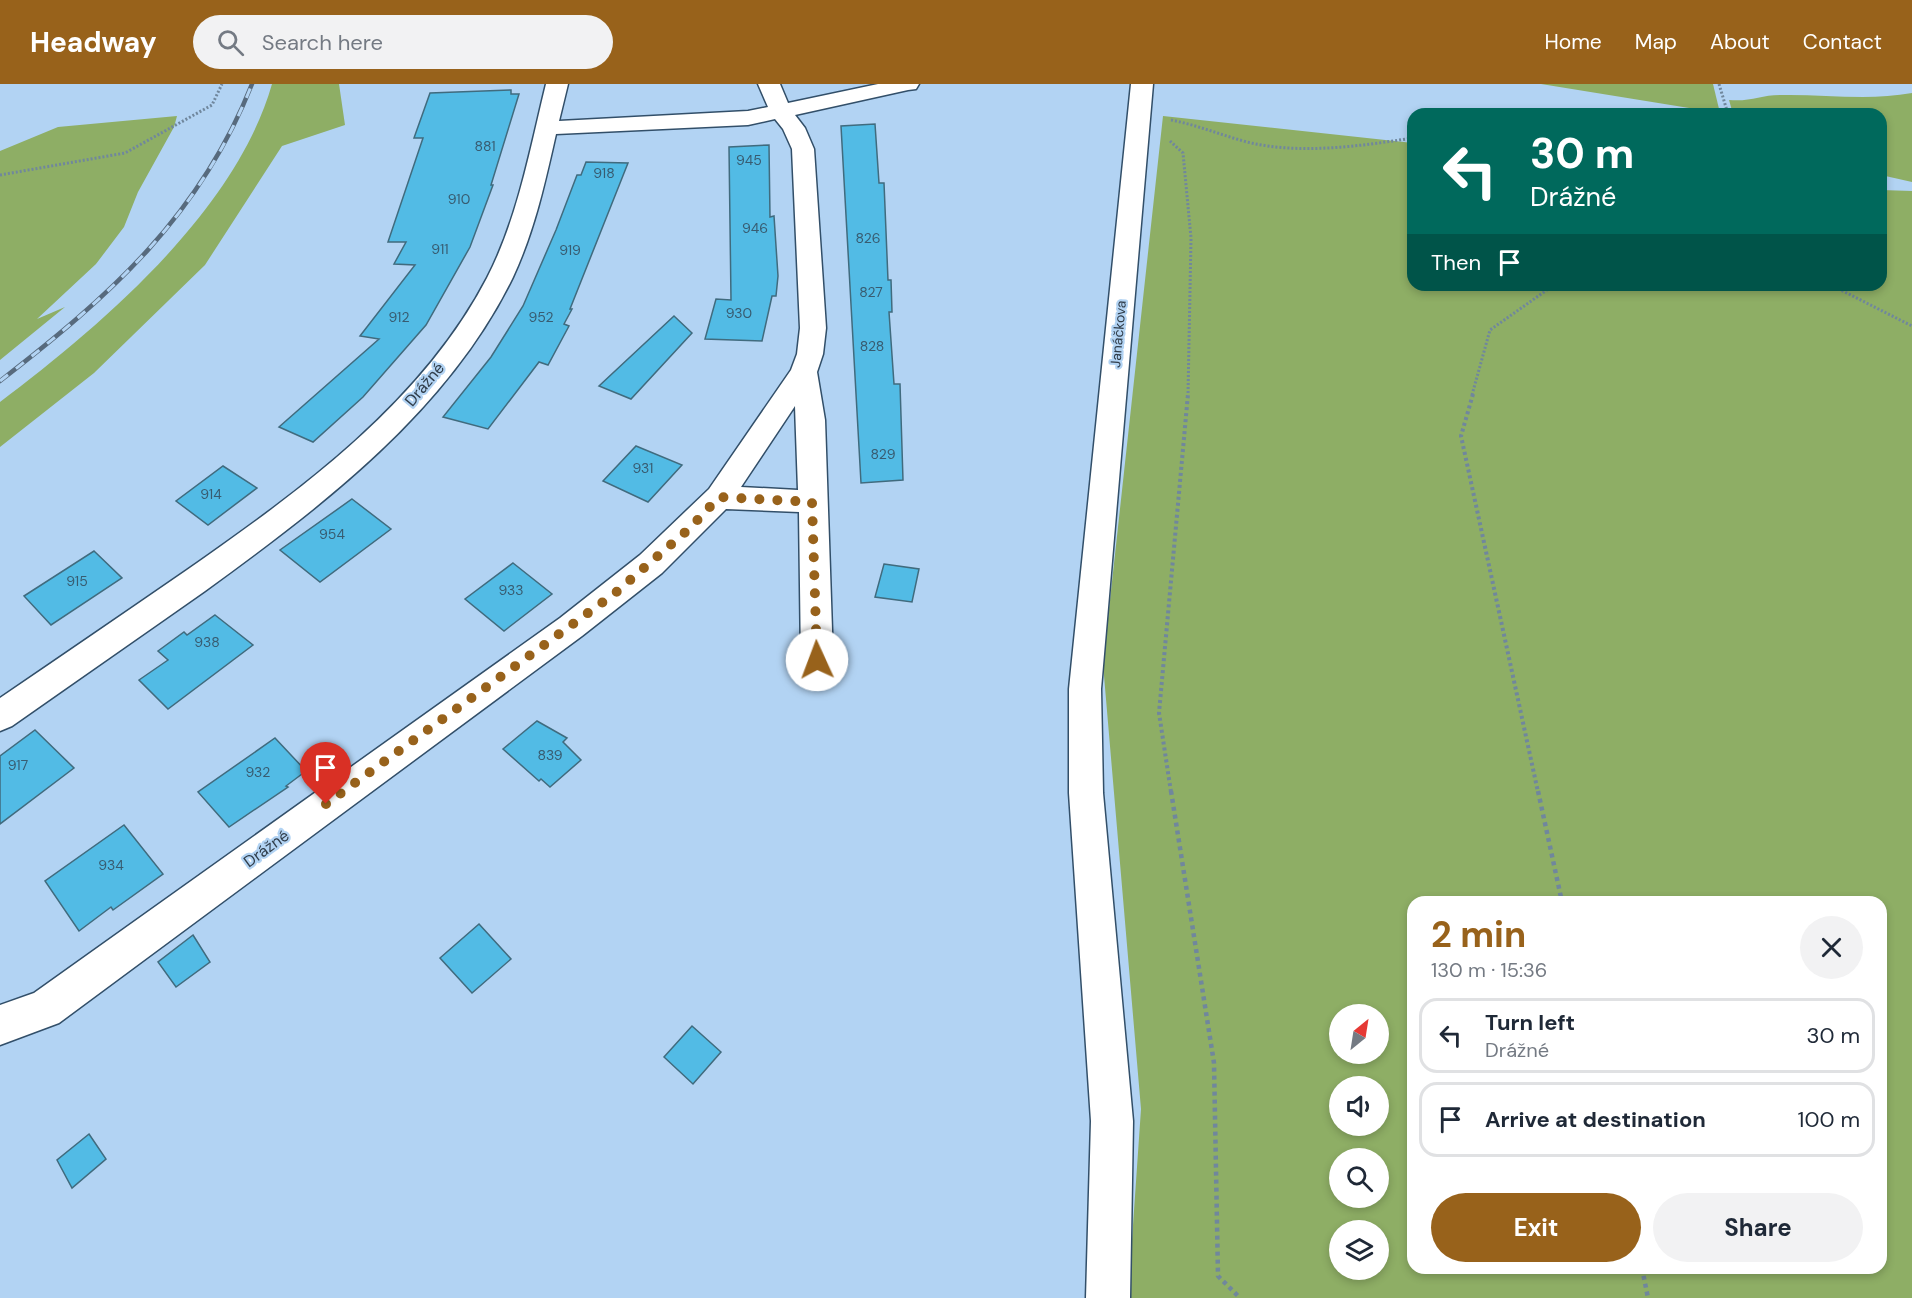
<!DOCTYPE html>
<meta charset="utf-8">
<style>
:root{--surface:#fff;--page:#f2f2f3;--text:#1f2937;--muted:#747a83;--line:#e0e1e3;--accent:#98621b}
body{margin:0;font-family:"DM Sans",sans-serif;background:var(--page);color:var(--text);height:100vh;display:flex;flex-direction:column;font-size:22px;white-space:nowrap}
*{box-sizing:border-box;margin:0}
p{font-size:20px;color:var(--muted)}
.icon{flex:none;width:33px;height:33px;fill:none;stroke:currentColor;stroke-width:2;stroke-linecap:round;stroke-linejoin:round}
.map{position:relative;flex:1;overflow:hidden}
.details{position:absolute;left:1407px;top:812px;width:480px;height:378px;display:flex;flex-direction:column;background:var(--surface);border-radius:18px;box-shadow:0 3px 9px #0003}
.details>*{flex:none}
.hud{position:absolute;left:1407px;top:24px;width:480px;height:183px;border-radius:18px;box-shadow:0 3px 9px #0003;background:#00695c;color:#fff;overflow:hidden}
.needle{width:39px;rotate:30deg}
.buttons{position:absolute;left:1329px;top:920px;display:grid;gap:12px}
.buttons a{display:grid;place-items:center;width:60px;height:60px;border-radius:50%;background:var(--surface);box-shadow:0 3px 9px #0003;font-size:30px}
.pin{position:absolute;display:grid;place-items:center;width:51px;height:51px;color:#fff;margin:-62px -26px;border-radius:50% 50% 50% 0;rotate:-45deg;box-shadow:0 0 6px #0007}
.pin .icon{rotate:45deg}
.me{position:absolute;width:66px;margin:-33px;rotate:358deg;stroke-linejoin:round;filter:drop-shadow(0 0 4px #0008)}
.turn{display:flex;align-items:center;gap:21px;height:126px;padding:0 24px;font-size:27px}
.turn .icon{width:78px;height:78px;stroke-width:2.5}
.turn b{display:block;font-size:42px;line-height:51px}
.then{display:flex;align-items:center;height:57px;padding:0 24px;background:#0003;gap:12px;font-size:22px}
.round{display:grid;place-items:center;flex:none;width:63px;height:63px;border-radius:32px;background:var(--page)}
.headline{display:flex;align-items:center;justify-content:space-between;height:102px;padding:0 24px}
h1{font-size:36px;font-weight:700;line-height:45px;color:var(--accent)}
.button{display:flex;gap:12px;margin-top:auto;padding:12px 24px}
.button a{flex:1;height:69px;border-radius:36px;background:var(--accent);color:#fff;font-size:24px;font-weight:700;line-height:69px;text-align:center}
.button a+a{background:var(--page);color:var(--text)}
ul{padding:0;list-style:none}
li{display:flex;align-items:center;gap:18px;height:75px;margin:0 12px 9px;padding:0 12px;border:3px solid var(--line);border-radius:18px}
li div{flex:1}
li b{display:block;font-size:22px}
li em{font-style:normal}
header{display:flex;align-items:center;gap:36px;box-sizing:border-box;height:84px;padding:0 30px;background:var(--accent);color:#fff}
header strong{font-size:28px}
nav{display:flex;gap:33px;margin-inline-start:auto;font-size:21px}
.search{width:420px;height:54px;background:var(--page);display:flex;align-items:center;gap:15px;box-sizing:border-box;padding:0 21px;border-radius:33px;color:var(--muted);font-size:22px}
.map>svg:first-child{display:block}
.green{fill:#8eae65;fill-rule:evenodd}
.building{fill:#52bbe5;stroke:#406b7e;stroke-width:1.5}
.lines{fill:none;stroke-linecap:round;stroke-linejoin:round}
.minor-casing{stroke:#324f69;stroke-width:3}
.path-far2{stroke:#70879d;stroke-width:3;stroke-dasharray:2 2;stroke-linecap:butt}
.path-far1{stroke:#70879d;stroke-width:4;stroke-dasharray:3 3;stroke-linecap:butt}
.path{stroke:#70879d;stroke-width:4.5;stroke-dasharray:4 4;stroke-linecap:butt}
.minor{fill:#fff;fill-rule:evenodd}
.rail-casing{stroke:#576a7d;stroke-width:4.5}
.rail{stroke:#b2d3f3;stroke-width:3;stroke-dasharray:10;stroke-linecap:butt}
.route{stroke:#98621b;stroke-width:10;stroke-dasharray:0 18}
.labels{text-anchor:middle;stroke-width:4.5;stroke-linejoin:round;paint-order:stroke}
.number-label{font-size:14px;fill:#385c71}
.far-street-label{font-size:14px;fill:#303d4a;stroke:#b2d3f3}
.street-label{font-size:16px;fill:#303d4a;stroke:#b2d3f3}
</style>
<header>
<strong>Headway</strong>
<div class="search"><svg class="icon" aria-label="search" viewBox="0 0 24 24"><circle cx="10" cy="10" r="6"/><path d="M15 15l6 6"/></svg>Search here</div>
<nav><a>Home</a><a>Map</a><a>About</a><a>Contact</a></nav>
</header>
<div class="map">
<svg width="1912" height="1214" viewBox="0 0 1912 1214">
<rect width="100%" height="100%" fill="#b2d3f3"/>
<g class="green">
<path d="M272 0H339L345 41 282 62 205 181 94 289 0 363V318C102 241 236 127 272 0Z"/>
<polygon points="1541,0 1713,0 1720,29"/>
<path d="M1912 9V98L1881 91V30H1733L1729 16C1750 18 1761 11 1780 11 1823 10 1869 17 1912 9Z"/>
<polygon points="177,32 174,43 138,108 124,143 96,180 37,235 65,223 0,276 0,67 58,43"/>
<path d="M1163 32 1413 59V201H1881V106L1912 107V1214H1128L1141 1025 1103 580ZM1413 818H1881V1184H1413ZM1340 930H1378V969H1340ZM1340 1002H1378V1041H1340ZM1340 1074H1378V1113H1340ZM1340 1146H1378V1185H1340Z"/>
</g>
<g class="building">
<polygon points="511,6 511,10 519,10 491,101 493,101 470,163 426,241 363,313 313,358 279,343 379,255 360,252 415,181 394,180 406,158 388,158 423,54 414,54 430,9"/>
<polygon points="875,40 879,99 884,99 888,196 891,196 892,228 889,228 894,300 900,300 903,396 861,399 841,42"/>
<polygon points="769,61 770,133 774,132 778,192 776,212 772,212 762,257 705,255 716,215 731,216 729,63"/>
<polygon points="586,78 628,79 570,225 572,225 564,240 569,242 548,281 539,278 488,345 443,333 491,273 523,222 556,146 577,91 581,91"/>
<polygon points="674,232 692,249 631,315 599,302"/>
<polygon points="636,362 682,381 648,418 603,397"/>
<polygon points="223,382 257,404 208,441 176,417"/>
<polygon points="352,415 391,445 320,498 280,466"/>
<polygon points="94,467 122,494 51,541 24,512"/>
<polygon points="513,479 552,510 504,547 465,515"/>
<polygon points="884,480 919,485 912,518 875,513"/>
<polygon points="215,531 253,561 168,625 139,596 168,576 158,567 184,548 187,551"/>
<polygon points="537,637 567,654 563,658 581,676 550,703 541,695 539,697 503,665"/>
<polygon points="35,646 74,684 0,740 0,672"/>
<polygon points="275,654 306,687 286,702 288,703 229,743 198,708"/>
<polygon points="124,741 163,790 113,826 111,823 79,847 45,797"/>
<polygon points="479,840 511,875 472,909 440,874"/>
<polygon points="193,851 210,878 176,903 158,878"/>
<polygon points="692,942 721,968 693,1000 664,973"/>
<polygon points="89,1050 106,1075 72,1104 57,1076"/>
</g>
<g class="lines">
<defs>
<g id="minor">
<path d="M546 0H568L559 37 748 27 768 23 758 0H780L788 19 878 0H919L916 5 908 6 795 31 805 44 814 65 826 244 823 270 817 288 825 336 833 576 828 586 817 590 806 586 801 576 799 428 726 425 662 489 582 552 59 939 0 961V921L34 909 560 534 640 471 709 405 791 286 797 270 800 244 792 65 783 45 775 35 748 41 556 50C545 99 534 148 513 193 448 327 322 422 205 507 141 552 76 597 12 642L0 647V614C63 571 125 529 187 486 300 407 422 319 487 194 518 134 530 65 546 0ZM795 322 798 406 741 403Z"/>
<polygon points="1131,0 1153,0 1101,605 1103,709 1133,1037 1130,1214 1086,1214 1091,1037 1069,709 1069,605"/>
</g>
</defs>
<use href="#minor" class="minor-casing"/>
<g class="path-far2">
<polyline points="1719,0 1728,30"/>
<path d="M1171 36C1197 41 1221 51 1247 58 1300 71 1360 62 1413 54"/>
<polyline points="1170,57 1183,69 1191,154 1188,311"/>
<polyline points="0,91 125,69 212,21 222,0"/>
<polyline points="1831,201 1912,242"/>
<polyline points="1472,311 1490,246 1554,201"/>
</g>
<g class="path-far1">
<polyline points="1473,310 1461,352 1538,708"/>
<polyline points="1171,708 1159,629 1188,310"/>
</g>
<g class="path">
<polyline points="1171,707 1214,979 1218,1192 1240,1214"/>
<polyline points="1538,707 1562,818"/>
<polyline points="1642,1184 1648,1214"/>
</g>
<use href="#minor" class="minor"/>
<defs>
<path id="rail" d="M0 297C110 212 200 132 252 0"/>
</defs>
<use href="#rail" class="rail-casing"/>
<use href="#rail" class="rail"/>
</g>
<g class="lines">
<polyline class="route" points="326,720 614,510 690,444 719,413 812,418 817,576"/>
</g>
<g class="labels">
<g class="number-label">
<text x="485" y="67">881</text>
<text x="749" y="81">945</text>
<text x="604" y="94">918</text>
<text x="459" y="120">910</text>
<text x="755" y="149">946</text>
<text x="868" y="159">826</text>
<text x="440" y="170">911</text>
<text x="570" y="171">919</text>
<text x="871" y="213">827</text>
<text x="739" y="234">930</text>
<text x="399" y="238">912</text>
<text x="541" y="238">952</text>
<text x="872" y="267">828</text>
<text x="883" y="375">829</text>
<text x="643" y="389">931</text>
<text x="211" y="415">914</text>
<text x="332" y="455">954</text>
<text x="77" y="502">915</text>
<text x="511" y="511">933</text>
<text x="207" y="563">938</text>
<text x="550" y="676">839</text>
<text x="18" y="686">917</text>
<text x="258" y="693">932</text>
<text x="111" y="786">934</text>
</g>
<g class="far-street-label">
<text transform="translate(1118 250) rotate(-85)" y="5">Janáčkova</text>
</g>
<g class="street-label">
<text transform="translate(424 300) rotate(-50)" y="6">Drážné</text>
<text transform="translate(266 764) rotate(-36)" y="6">Drážné</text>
</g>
</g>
</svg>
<div class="buttons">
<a><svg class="needle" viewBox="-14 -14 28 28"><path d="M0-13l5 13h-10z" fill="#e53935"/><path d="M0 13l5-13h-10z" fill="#747a83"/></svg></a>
<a><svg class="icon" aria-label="sound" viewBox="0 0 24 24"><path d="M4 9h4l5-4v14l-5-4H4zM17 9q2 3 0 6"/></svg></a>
<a><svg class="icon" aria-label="search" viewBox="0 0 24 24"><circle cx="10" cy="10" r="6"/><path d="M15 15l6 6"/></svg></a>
<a><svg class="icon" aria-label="layers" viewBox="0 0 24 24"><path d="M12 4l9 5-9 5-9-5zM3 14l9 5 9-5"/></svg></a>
</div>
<div class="pin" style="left:326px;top:720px;background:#d93025"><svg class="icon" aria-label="arrive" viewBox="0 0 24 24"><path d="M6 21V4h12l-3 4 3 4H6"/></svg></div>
<svg class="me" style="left:817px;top:576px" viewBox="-20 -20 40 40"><circle r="19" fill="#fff"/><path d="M0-13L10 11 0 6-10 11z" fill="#98621b"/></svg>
<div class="hud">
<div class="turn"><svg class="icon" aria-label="left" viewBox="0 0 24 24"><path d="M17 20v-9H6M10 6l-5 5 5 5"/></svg><div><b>30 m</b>Drážné</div></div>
<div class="then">Then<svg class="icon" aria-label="arrive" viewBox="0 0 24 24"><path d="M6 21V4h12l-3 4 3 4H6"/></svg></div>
</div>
<section class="details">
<div class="headline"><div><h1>2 min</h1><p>130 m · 15:36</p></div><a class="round"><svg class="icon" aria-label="close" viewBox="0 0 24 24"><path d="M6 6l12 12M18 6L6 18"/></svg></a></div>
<ul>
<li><svg class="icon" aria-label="left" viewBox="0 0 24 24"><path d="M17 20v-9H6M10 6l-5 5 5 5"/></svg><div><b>Turn left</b><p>Drážné</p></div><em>30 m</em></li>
<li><svg class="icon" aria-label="arrive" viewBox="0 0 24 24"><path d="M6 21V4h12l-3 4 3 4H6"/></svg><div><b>Arrive at destination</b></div><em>100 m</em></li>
</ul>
<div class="button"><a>Exit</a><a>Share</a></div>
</section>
</div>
